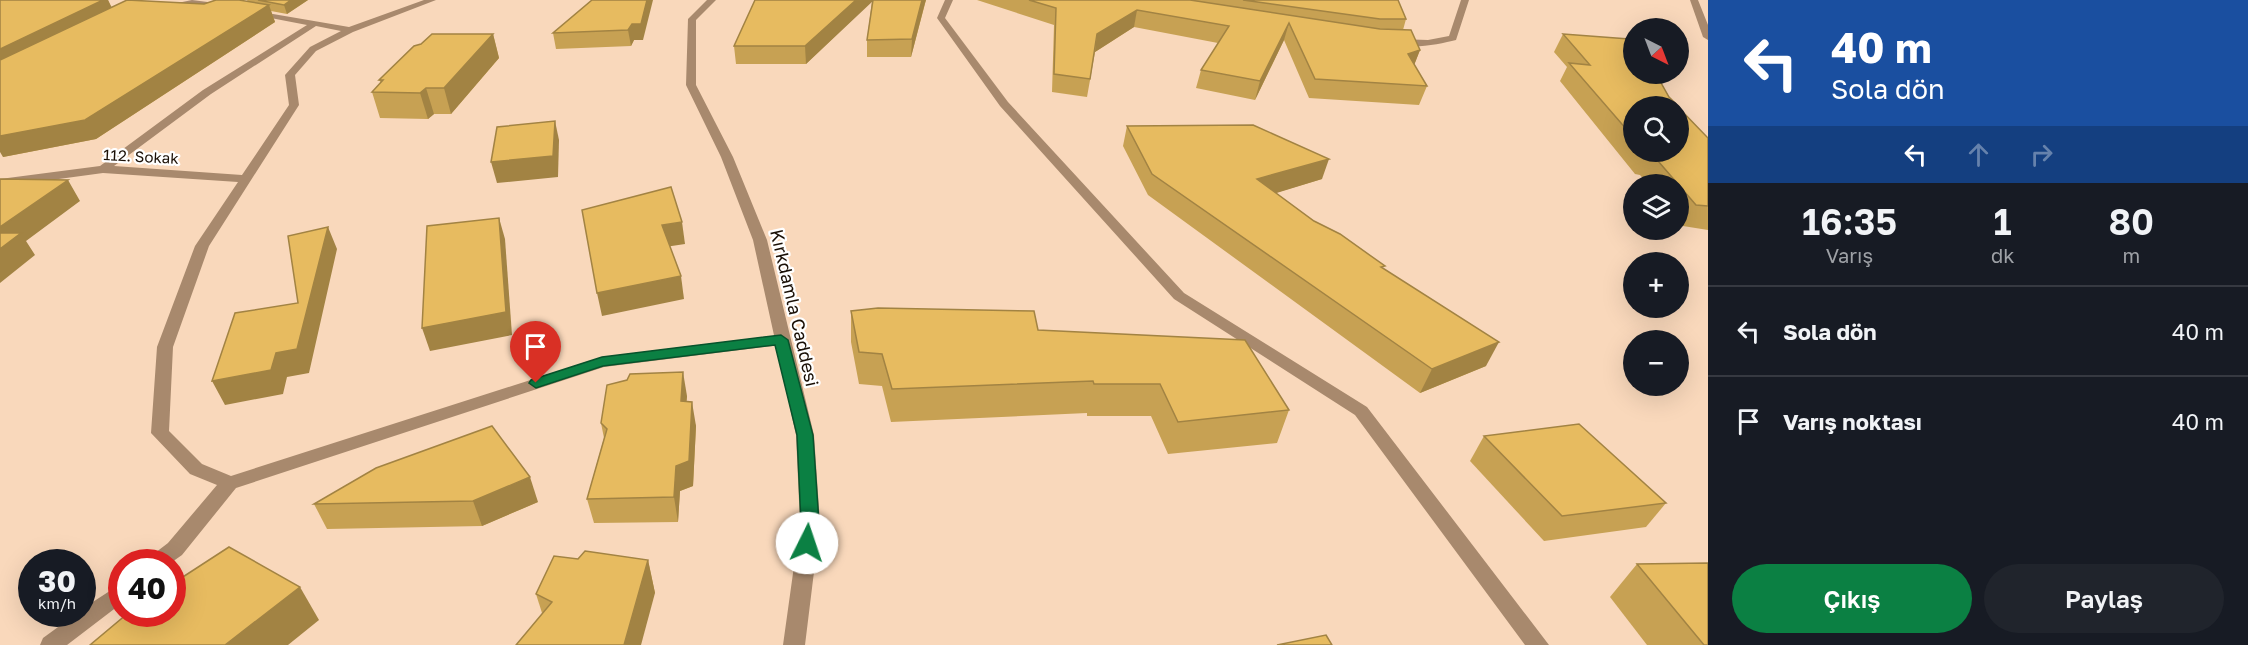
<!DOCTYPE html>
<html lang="tr">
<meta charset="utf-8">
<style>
:root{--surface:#171b24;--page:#20242c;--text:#f1f3f6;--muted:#9ea1a6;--line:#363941;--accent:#0b8043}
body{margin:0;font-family:"Golos Text",sans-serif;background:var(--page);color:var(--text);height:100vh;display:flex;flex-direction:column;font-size:22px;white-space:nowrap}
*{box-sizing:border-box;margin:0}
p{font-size:20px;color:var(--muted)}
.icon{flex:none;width:33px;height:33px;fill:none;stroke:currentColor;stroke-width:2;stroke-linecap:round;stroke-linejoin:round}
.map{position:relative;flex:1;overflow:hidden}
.panel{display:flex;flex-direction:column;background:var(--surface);width:540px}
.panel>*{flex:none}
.guide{background:#1a4fa0;color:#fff;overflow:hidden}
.needle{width:39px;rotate:138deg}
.fabs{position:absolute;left:1623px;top:18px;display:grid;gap:12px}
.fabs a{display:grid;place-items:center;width:66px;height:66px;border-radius:50%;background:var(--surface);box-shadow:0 6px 24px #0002;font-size:30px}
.speed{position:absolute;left:18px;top:549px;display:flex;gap:12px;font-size:30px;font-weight:700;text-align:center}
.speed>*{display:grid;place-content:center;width:78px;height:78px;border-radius:50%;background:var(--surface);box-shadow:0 6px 24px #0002;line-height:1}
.speed small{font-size:15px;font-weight:400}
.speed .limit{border:9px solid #d22;background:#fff;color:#111}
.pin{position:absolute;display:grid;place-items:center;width:51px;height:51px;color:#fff;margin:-62px -26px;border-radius:50% 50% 50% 0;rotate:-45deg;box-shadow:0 0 6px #0007}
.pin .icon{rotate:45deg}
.me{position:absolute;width:66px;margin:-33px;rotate:4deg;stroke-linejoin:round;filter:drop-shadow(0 0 4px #0008)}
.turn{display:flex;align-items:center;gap:21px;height:126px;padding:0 24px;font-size:27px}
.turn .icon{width:78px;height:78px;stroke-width:2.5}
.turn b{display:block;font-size:42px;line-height:51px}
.lanes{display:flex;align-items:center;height:57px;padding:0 24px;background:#0003;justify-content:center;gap:30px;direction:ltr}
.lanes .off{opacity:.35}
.eta{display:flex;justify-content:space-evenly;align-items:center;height:102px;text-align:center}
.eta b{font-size:36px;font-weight:600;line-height:42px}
.button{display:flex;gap:12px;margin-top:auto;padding:12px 24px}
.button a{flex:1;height:69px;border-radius:36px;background:var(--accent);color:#fff;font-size:24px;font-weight:600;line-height:69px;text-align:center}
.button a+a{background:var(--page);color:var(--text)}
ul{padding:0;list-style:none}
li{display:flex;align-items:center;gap:18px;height:90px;padding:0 24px;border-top:2px solid var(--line)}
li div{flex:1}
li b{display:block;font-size:22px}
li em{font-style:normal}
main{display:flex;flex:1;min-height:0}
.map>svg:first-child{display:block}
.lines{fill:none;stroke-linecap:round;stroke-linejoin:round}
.minor{fill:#a8896d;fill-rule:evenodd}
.tertiary{fill:#a8896d;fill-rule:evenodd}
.wall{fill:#c7a153}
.shaded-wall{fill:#a28343}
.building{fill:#e7bb60;stroke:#a28343;stroke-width:1.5}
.route{fill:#0b8043;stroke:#07532c;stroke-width:1.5}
.labels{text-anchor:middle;stroke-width:4.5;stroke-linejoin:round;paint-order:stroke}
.far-street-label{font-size:15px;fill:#1a0f05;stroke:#fff}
.street-label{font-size:18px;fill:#1a0f05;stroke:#fff}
</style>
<main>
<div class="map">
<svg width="1708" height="645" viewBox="0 0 1708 645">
<rect width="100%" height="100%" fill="#f9d8bb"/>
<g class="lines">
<g class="minor">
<polygon points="192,0 223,4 227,7 223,10 196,5 167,9 163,6"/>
<path d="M424 0H436L353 32 316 51 295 75 299 105 209 246 173 347 169 431 202 464 231 476 602 357 781 335 789 340 781 345 604 367 236 488 182 555 172 562H148L151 556 168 543 217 485 190 474 151 433 157 347 195 246 238 182 103 173 0 187V179L100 166 203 90 307 25 250 14V10L349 27ZM316 26 341 31 310 47 285 75 289 105 242 175 114 166 211 94Z"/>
<polygon points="945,0 953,0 945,18 1008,102 1184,293 1367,407 1549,645 1525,645 1355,415 1174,299 1000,106 937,18"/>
<path d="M1461 0H1469L1456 40C1440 44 1407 51 1393 42L1398 39 1428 40 1449 36Z"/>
<polygon points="1690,0 1698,0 1708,25 1708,40 1703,37"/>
<polygon points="122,583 122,603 67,645 40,645 43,638 76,614 82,614 82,609"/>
</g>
<polygon class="tertiary" points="707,0 716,0 696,20 696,85 733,157 767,240 814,435 820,523 805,645 783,645 800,523 796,435 753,240 721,157 686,85 688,19"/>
</g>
<g class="wall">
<polygon points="0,0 108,0 111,7 204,4 248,2 247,0 308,0 287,14 271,11 275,22 96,139 3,157"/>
<polygon points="592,0 643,40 634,40 631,46 556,49 553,33"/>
<polygon points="755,0 926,0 911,57 867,57 867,40 872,1 806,64 736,64 734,46"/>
<polygon points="977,0 1398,0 1406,19 1403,30 1420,50 1414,65 1427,86 1419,105 1309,98 1284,40 1255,100 1196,88 1201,70 1218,43 1134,27 1095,52 1087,97 1052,92 1054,25"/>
<polygon points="493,34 499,58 451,114 434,114 428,119 380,118 372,92 381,83 379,80"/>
<polygon points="1563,34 1634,106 1634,152 1678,152 1708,138 1708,230 1683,226 1678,222 1678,184 1648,184 1640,175 1635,174 1560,81 1567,67 1554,52"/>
<polygon points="1127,126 1322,179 1275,193 1314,221 1384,269 1486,366 1420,393 1148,195 1123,146"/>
<polygon points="851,311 1038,330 1289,410 1277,443 1168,454 1151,416 1087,416 1087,413 891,422 882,386 859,384 851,342"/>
<polygon points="687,396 686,401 696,426 693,486 680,491 678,522 594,523 587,499 604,438 601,423"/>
<polygon points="1484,436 1666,503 1646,527 1544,541 1470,461"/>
<polygon points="376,468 538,502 482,526 327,529 314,504"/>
<polygon points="578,559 648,560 655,593 542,613 536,594"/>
<polygon points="1637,564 1708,645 1647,645 1610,597"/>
</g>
<g class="shaded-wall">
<polygon points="103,0 108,0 115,14 0,71 0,49"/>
<polygon points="291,0 308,0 287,14 284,5"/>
<polygon points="647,0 653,0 643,40 634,40 631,46 628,30"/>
<polygon points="856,0 874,0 806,64 805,46"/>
<polygon points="922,0 926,0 925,3 911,57 912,39"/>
<polygon points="269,5 275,22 96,139 3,157 0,152 0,135"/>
<polygon points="1137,10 1134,27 1095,52 1097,34"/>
<polygon points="1289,23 1284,40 1255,100 1260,81"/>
<polygon points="493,34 499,58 451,114 444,88"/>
<polygon points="1420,50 1413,68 1408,54"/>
<polygon points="426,88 434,114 428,119 420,93"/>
<polygon points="555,121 559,140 558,177 497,183 491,162"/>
<polygon points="1329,159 1322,179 1250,201 1257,179"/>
<polygon points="68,180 80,201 26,241 35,255 0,283 0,227"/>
<polygon points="499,218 505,239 512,335 430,351 422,328"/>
<polygon points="682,222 685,244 665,247 662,225"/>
<polygon points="328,227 337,249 309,373 287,377 283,394 225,405 212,381 276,353 297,349"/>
<polygon points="681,276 684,299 602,316 597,293"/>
<polygon points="1499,342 1486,366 1420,393 1432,369"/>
<polygon points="683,372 687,396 685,425 681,401"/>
<polygon points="692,402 696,426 693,486 680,491 678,522 674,497 676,466"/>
<polygon points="530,477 538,502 482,526 473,501"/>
<polygon points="648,560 655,593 641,645 624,645"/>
<polygon points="300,587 319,620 288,645 225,645"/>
</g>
<g class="building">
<polygon points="0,0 103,0 0,49"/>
<polygon points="127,0 204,4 216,0 239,0 269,5 85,120 0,136 0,60"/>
<polygon points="258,0 291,0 284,5"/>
<polygon points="592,0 647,0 641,24 632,24 628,30 553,33"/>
<polygon points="755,0 856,0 805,46 734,46"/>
<polygon points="873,0 922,0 912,39 867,40"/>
<polygon points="1029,0 1190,0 1380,29 1411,30 1420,50 1408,54 1427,86 1315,79 1289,23 1260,81 1201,70 1229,26 1137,10 1097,34 1090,79 1054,74 1056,8"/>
<polygon points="1243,0 1398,0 1406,19 1380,19"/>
<polygon points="432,34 493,34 444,88 426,88 420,93 372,92 383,80 379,80 414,46 421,44"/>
<polygon points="1563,34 1629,39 1634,44 1634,74 1656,74 1669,97 1678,106 1634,106 1634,138 1569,63 1590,65"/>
<polygon points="1678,107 1708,138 1708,206 1696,205 1652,154 1647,154 1645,152 1678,152"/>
<polygon points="555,121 553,156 491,162 497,127"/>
<polygon points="1253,125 1329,159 1257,179 1314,221 1340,234 1385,266 1381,267 1499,342 1432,369 1152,174 1127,126"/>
<polygon points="0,179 68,180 0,227"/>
<polygon points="671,187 682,222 662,225 681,276 597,293 582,210"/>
<polygon points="499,218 506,312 422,328 427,226"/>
<polygon points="328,227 297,349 276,353 271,370 212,381 235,313 298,303 288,236"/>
<polygon points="0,233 21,233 0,249"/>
<polygon points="878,308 1034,311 1038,330 1245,340 1289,410 1178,422 1160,384 1094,384 1093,381 892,389 882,354 859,352 851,311"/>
<polygon points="683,372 681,401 692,402 689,461 676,466 674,497 587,499 607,429 601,423 607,385 627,380 630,374"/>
<polygon points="1579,424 1666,503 1562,516 1484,436"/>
<polygon points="492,426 530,477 473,501 314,504 376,468"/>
<polygon points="229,547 300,587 225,645 90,645 127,614 172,614 172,584"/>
<polygon points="585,551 648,560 624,645 516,645 552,602 536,594 554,556 578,559"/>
<polygon points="1708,563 1708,645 1704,645 1637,564"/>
<polygon points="1326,635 1332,645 1277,645"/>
</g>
<polygon class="route" points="781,335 788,340 813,435 819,523 814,548 801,548 799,543 801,523 797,435 775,345 603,366 536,388 529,383 531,380 602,357"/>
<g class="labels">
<g class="far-street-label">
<text transform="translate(141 157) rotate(3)" y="5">112. Sokak</text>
</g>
<g class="street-label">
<text transform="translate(794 308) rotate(77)" y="6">Kırkdamla Caddesi</text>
</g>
</g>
</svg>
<div class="fabs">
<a><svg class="needle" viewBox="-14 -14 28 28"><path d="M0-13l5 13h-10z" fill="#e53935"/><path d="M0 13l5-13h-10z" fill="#9ea1a6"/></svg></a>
<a><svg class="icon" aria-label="search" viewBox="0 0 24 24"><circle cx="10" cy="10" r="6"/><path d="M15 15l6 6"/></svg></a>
<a><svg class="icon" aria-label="layers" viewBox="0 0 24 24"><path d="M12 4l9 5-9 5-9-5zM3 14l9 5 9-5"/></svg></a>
<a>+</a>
<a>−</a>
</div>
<div class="speed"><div>30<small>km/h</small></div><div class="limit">40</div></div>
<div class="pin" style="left:536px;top:383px;background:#d93025"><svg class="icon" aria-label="arrive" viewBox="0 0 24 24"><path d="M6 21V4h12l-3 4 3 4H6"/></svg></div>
<svg class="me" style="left:807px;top:543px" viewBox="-20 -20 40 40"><circle r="19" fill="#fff"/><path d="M0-13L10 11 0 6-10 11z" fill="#0b8043"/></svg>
</div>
<section class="panel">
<div class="guide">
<div class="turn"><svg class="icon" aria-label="left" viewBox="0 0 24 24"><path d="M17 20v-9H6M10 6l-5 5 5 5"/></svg><div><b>40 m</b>Sola dön</div></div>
<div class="lanes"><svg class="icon" aria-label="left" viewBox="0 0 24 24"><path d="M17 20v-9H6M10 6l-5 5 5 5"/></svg><svg class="icon off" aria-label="ahead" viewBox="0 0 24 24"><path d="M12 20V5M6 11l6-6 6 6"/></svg><svg class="icon off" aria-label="right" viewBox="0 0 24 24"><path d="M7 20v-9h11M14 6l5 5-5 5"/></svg></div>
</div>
<div class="eta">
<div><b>16:35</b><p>Varış</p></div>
<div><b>1</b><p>dk</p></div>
<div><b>80</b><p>m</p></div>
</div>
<ul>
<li><svg class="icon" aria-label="left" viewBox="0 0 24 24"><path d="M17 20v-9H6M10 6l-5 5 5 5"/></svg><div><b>Sola dön</b></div><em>40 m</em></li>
<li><svg class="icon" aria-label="arrive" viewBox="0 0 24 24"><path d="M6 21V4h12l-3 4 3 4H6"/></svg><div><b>Varış noktası</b></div><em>40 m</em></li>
</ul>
<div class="button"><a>Çıkış</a><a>Paylaş</a></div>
</section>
</main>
